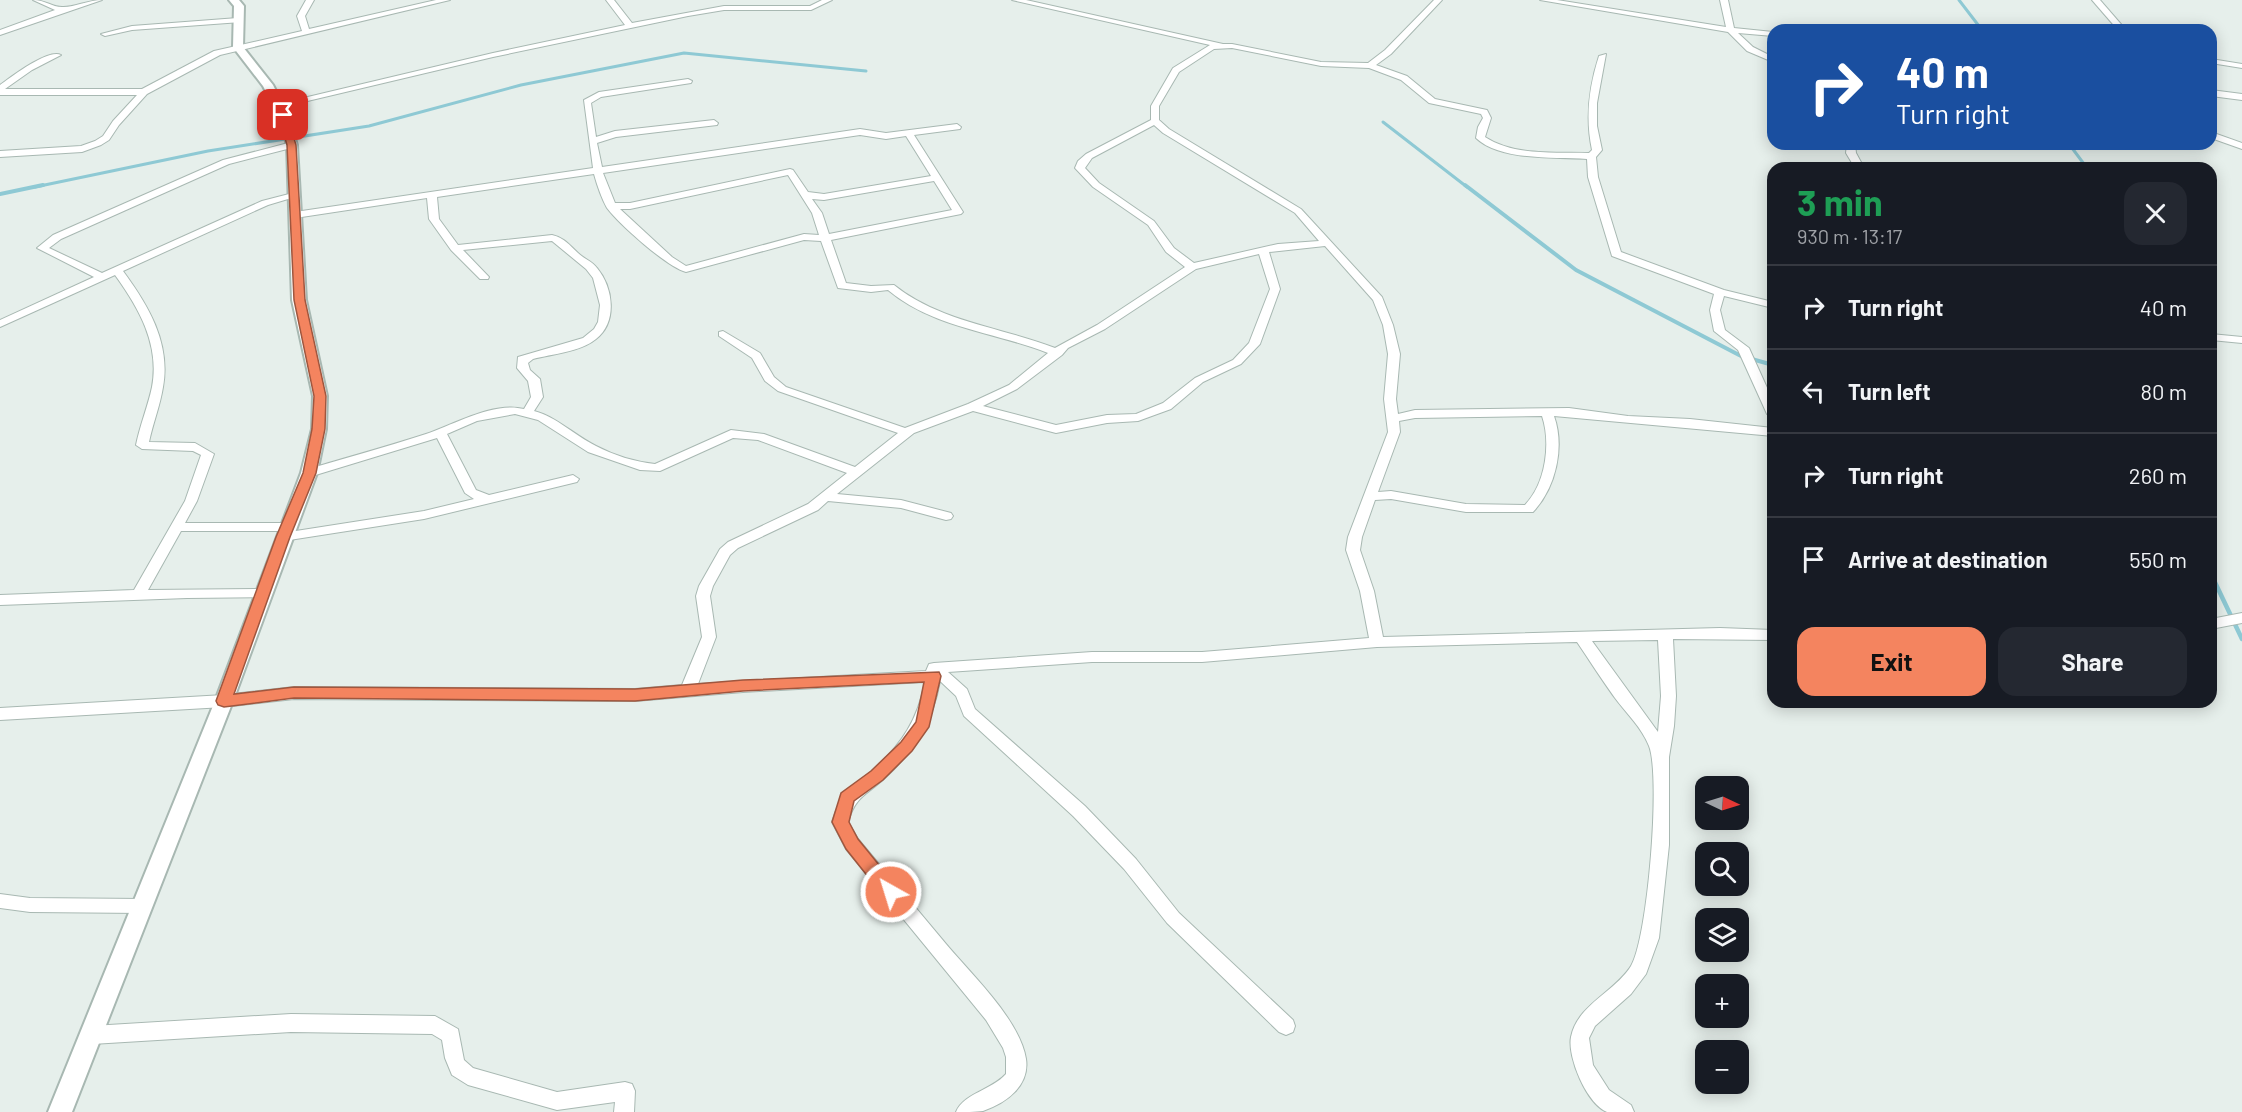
<!DOCTYPE html>
<meta charset="utf-8">
<style>
:root{--surface:#171b24;--page:#242831;--text:#f1f3f6;--muted:#9ea1a6;--line:#363941;--accent:#f4845f}
body{margin:0;font-family:Barlow,sans-serif;background:var(--page);color:var(--text);height:100vh;display:flex;flex-direction:column;font-size:22px;white-space:nowrap}
*{box-sizing:border-box;margin:0}
p{font-size:20px;color:var(--muted)}
.icon{flex:none;width:33px;height:33px;fill:none;stroke:currentColor;stroke-width:2;stroke-linecap:round;stroke-linejoin:round}
.map{position:relative;flex:1;overflow:hidden}
.drawer{position:absolute;left:1767px;top:162px;width:450px;height:546px;display:flex;flex-direction:column;background:var(--surface);border-radius:18px;box-shadow:0 3px 15px #0003}
.drawer>*{flex:none}
.guide{position:absolute;left:1767px;top:24px;width:450px;height:126px;border-radius:18px;box-shadow:0 3px 15px #0003;background:#1a4fa0;color:#fff;overflow:hidden}
.needle{width:39px;rotate:94deg}
.fabs{position:absolute;left:1695px;top:776px;display:grid;gap:12px}
.fabs a{display:grid;place-items:center;width:54px;height:54px;border-radius:12px;background:var(--surface);box-shadow:0 3px 15px #0003;font-size:30px}
.pin{position:absolute;display:grid;place-items:center;width:51px;height:51px;color:#fff;margin:-26px;border-radius:12px;box-shadow:0 3px 9px #0006}
.me{position:absolute;width:66px;margin:-33px;rotate:321deg;stroke-linejoin:round;filter:drop-shadow(0 0 4px #0008)}
.turn{display:flex;align-items:center;gap:21px;height:126px;padding:0 30px;font-size:27px}
.turn .icon{width:78px;height:78px;stroke-width:2.5}
.turn b{display:block;font-size:42px;line-height:51px}
.round{display:grid;place-items:center;flex:none;width:63px;height:63px;border-radius:18px;background:var(--page)}
.headline{display:flex;align-items:center;justify-content:space-between;height:102px;padding:0 30px}
h1{font-size:36px;font-weight:700;line-height:45px;color:#1e9e55}
.action{display:flex;gap:12px;margin-top:auto;padding:12px 30px}
.action a{flex:1;height:69px;border-radius:18px;background:var(--accent);color:#111;font-size:24px;font-weight:700;line-height:69px;text-align:center}
.action a+a{background:var(--page);color:var(--text)}
ul{padding:0;list-style:none}
li{display:flex;align-items:center;gap:18px;height:84px;padding:0 30px;border-top:2px solid var(--line)}
li div{flex:1}
li b{display:block;font-size:22px}
li em{font-style:normal}
.map>svg:first-child{display:block}
.lines{fill:none;stroke-linecap:round;stroke-linejoin:round}
.stream-far2{stroke:#8ec9d4;stroke-width:3}
.stream-far1{stroke:#8ec9d4;stroke-width:4}
.stream{stroke:#8ec9d4;stroke-width:4.5}
.minor-casing{stroke:#a8b8b2;stroke-width:2}
.tertiary-casing{stroke:#a8b8b2;stroke-width:4}
.minor{fill:#fff;fill-rule:evenodd}
.tertiary{fill:#fff;fill-rule:evenodd}
.route{fill:#f4845f;stroke:#9f563e;stroke-width:1.5}
</style>
<div class="map">
<svg width="2242" height="1112" viewBox="0 0 2242 1112">
<rect width="100%" height="100%" fill="#e6efeb"/>
<g class="lines">
<g class="stream-far2">
<polyline points="1959,0 1982,30"/>
<polyline points="1383,122 1467,187"/>
<polyline points="2069,144 2087,168"/>
<polyline points="35,187 208,151 369,126 521,85 684,53 866,71"/>
</g>
<g class="stream-far1">
<polyline points="1465,185 1576,270 1741,356 1773,365"/>
<polyline points="0,194 43,185"/>
</g>
<polyline class="stream" points="2211,574 2242,639"/>
<defs>
<g id="minor">
<path d="M33 0C45 0 52 7 62 7 72 8 89 0 102 0L0 35V30L55 10Z"/>
<path d="M306 0H314L305 16 309 29 436 0H450L220 55 147 94 119 125 109 140 101 145 82 152 0 157V151L81 146 95 141 103 136 113 121 137 95H0V85C11 77 49 48 61 55L32 70 5 89H142L214 51 302 31 297 16Z"/>
<polygon points="606,0 614,0 632,23 724,6 810,6 822,0 832,0 811,10 724,10 688,16 493,57 278,108 274,105 493,53 625,25"/>
<path d="M1012 0H1026L1223 44H1232L1321 62 1368 63 1385 50 1434 0H1442L1391 54 1376 65 1407 76 1435 99 1487 110 1491 118 1485 137C1514 156 1555 152 1589 153L1592 150C1585 117 1589 87 1599 56L1606 54 1597 103V126L1602 150 1596 157 1598 177 1621 252 1724 290 1773 302V308L1724 296 1720 310 1725 330 1749 348 1773 401V418L1767 414 1738 350 1714 331 1710 310 1714 294 1612 256 1588 177 1587 159C1555 157 1500 161 1476 138L1478 127 1483 118 1481 114 1429 103 1401 80 1369 68 1321 66 1232 48 1214 49 1179 72 1159 106V120L1169 129 1301 209 1382 297 1393 325 1400 354 1396 399 1398 414 1415 410 1569 408 1628 416 1690 419 1773 428V436L1554 416C1565 447 1556 488 1533 512H1466L1391 499 1375 500 1362 537 1360 550 1374 591 1383 637 1720 628 1773 630V640L1673 639 1676 696 1674 726 1669 757V845L1659 938 1646 974 1631 994 1595 1026 1589 1038 1593 1065 1609 1090 1631 1105 1634 1112C1626 1112 1614 1112 1607 1112 1587 1104 1567 1057 1571 1037 1577 1005 1615 992 1631 966 1648 938 1661 776 1649 746 1642 728 1627 714 1615 698 1602 680 1590 661 1577 642L1377 647 1202 662H1092L948 672 967 689 975 709 1085 806 1136 859 1179 913 1293 1020 1295 1026 1293 1032 1286 1035 1279 1032 1167 923 1124 869 1073 816 964 716 956 696 940 681C933 721 915 750 886 777 867 795 856 795 848 822L858 839C887 874 917 909 946 944 971 974 1020 1020 1026 1059 1030 1086 1006 1103 983 1111 976 1112 964 1112 956 1112 964 1093 992 1090 1006 1074V1057L1003 1048 986 1020 846 849 832 822C843 788 850 791 874 769 902 744 918 719 925 682L743 692 635 701 294 699 224 707 0 720V708L224 695 294 687 635 689 682 685 702 637 696 596 699 586 720 549 728 542 808 504 847 473 758 440 733 438 660 471 640 470 588 452 538 420 515 414 477 421 447 434 476 490 489 495 573 475 579 479 577 482 424 519 283 541 278 540 276 537 283 533 424 511 474 499 465 493 437 438 309 477 303 473 305 470C345 458 386 447 426 434 453 425 494 401 524 409L531 397 528 381 517 368 518 357 583 338 594 329 598 322 600 305 593 278 586 269 552 241 463 250 489 277 488 279H480L451 250 429 219 427 198 295 218 290 215 295 212 593 168 584 100 599 92 688 79 692 81 691 83 601 97 591 103 596 137 615 131 714 120 718 123 717 125 616 137 597 143 602 167 860 129 886 133 957 124 961 127 960 129 914 135 963 212 961 214 831 240 846 283 871 286 894 285C940 322 1001 327 1055 348L1097 325 1185 267 1166 252 1148 225 1093 187 1075 168 1078 161 1086 154 1151 120V106L1173 68 1210 45ZM1154 125 1163 133 1295 213 1319 241 1278 244 1194 263 1174 248 1154 221 1099 183 1085 168 1092 158ZM860 135 886 139 906 136 931 176 824 194 808 192 793 170 790 169 630 203H615L603 173ZM594 174C597 185 602 199 607 208 619 224 667 267 686 272L804 240 821 241 838 288 871 292 888 290C933 328 995 332 1048 353L1009 385 968 404 905 428 786 387 774 377 760 353 723 331 719 332V336L752 358 765 381 778 391 898 433 855 467 764 434 731 430 655 464C635 462 613 455 596 446 574 435 557 417 534 411L543 397 540 379 530 370 528 363 533 359C552 354 580 352 596 339 618 322 613 287 597 268 592 261 584 259 578 253 569 245 565 238 552 235L458 245 439 219 437 197ZM788 175 812 213 819 235 804 234 686 266 672 257 620 209H630ZM934 181 952 210 829 234 822 213 812 199 824 200ZM1325 246 1373 300 1383 325 1388 354 1384 399 1388 432 1348 537 1346 550 1360 591 1369 638 1202 652H1092L934 663 929 664 926 671 698 684 716 637 710 596 713 586 730 555 738 548 818 510 828 501 901 508 946 520 951 519 953 516 951 513 901 500 837 494 914 433 973 411 1056 433 1107 423 1138 421 1171 409 1203 382 1241 364 1260 344 1280 289 1269 252ZM1259 254 1270 289 1249 343 1233 360 1195 378 1163 403 1136 414 1107 415 1056 425 983 406 1017 389 1062 355 1068 348 1105 329 1196 269ZM1542 416C1551 443 1546 483 1525 505L1466 504 1391 491 1378 492 1400 432 1399 421 1415 418ZM1658 640 1661 696 1658 732 1592 641Z"/>
<polygon points="1540,0 1557,0 1726,27 1720,0 1728,0 1734,28 1773,32 1773,36 1738,33 1753,47 1773,57 1773,62 1747,51 1728,32"/>
<polygon points="2092,0 2100,0 2126,30 2118,30"/>
<polygon points="238,18 241,18 241,22 132,30 105,36 101,34 132,26"/>
<polygon points="2211,59 2242,64 2242,68 2211,63"/>
<polygon points="2211,90 2242,94 2242,100 2211,96"/>
<polygon points="2211,132 2242,143 2242,149 2211,138"/>
<path d="M292 142 296 145 295 147 229 164 61 239 49 248 102 273 262 201 293 193 298 196 268 205 123 271C148 305 171 343 163 387 160 406 153 423 149 442L195 443 214 454 197 501 185 523H287L294 527 287 531H181L148 590 263 589 268 591 270 594 268 597 187 598 0 605V595L134 590 185 501 201 455 193 451 142 449 136 445C140 425 148 406 152 387 160 345 139 308 115 275L0 327V320L94 277 37 248 53 235 223 160Z"/>
<polygon points="1847,144 1855,144 1856,153 1862,164 1860,166 1844,168 1852,163 1846,153"/>
<polygon points="2211,334 2242,337 2242,343 2211,340"/>
<polygon points="2242,613 2242,623 2211,629 2211,619"/>
<polygon points="0,894 30,898 143,899 149,901 152,906 149,911 143,913 30,912 0,908"/>
<polygon points="291,1014 435,1016 458,1029 464,1060 473,1068 557,1092 625,1082 632,1084 635,1091 634,1112 614,1112 615,1102 557,1110 468,1085 452,1075 445,1058 442,1040 432,1034 291,1032 92,1044 85,1041 83,1035 85,1029 92,1026"/>
</g>
<polygon id="tertiary" points="229,0 239,0 244,6 243,47 273,85 288,115 297,145 306,300 327,396 326,429 317,473 233,701 72,1112 48,1112 215,701 301,473 312,429 313,396 292,300 287,145 278,115 263,86 233,47 234,6"/>
</defs>
<use href="#minor" class="minor-casing"/>
<use href="#tertiary" class="tertiary-casing"/>
<use href="#minor" class="minor"/>
<use href="#tertiary" class="tertiary"/>
</g>
<polygon class="route" points="283,113 287,115 296,145 305,300 326,396 325,429 316,473 290,537 234,694 294,687 635,689 743,680 939,672 941,676 929,727 912,751 883,780 854,801 849,822 858,839 897,887 900,892 897,898 891,900 885,898 846,849 832,822 841,793 871,771 901,742 916,722 924,682 743,691 635,701 294,698 224,707 218,705 216,701 276,537 303,473 312,429 314,396 294,300 287,145 278,115"/>
</svg>
<div class="fabs">
<a><svg class="needle" viewBox="-14 -14 28 28"><path d="M0-13l5 13h-10z" fill="#e53935"/><path d="M0 13l5-13h-10z" fill="#9ea1a6"/></svg></a>
<a><svg class="icon" aria-label="search" viewBox="0 0 24 24"><circle cx="10" cy="10" r="6"/><path d="M15 15l6 6"/></svg></a>
<a><svg class="icon" aria-label="layers" viewBox="0 0 24 24"><path d="M12 4l9 5-9 5-9-5zM3 14l9 5 9-5"/></svg></a>
<a>+</a>
<a>−</a>
</div>
<div class="pin" style="left:283px;top:115px;background:#d93025"><svg class="icon" aria-label="arrive" viewBox="0 0 24 24"><path d="M6 21V4h12l-3 4 3 4H6"/></svg></div>
<svg class="me" style="left:891px;top:892px" viewBox="-20 -20 40 40"><circle r="17" fill="#f4845f" stroke="#fff" stroke-width="3"/><path d="M0-11L8 9 0 5-8 9z" fill="#fff"/></svg>
<div class="guide">
<div class="turn"><svg class="icon" aria-label="right" viewBox="0 0 24 24"><path d="M7 20v-9h11M14 6l5 5-5 5"/></svg><div><b>40 m</b>Turn right</div></div>
</div>
<section class="drawer">
<div class="headline"><div><h1>3 min</h1><p>930 m · 13:17</p></div><a class="round"><svg class="icon" aria-label="close" viewBox="0 0 24 24"><path d="M6 6l12 12M18 6L6 18"/></svg></a></div>
<ul>
<li><svg class="icon" aria-label="right" viewBox="0 0 24 24"><path d="M7 20v-9h11M14 6l5 5-5 5"/></svg><div><b>Turn right</b></div><em>40 m</em></li>
<li><svg class="icon" aria-label="left" viewBox="0 0 24 24"><path d="M17 20v-9H6M10 6l-5 5 5 5"/></svg><div><b>Turn left</b></div><em>80 m</em></li>
<li><svg class="icon" aria-label="right" viewBox="0 0 24 24"><path d="M7 20v-9h11M14 6l5 5-5 5"/></svg><div><b>Turn right</b></div><em>260 m</em></li>
<li><svg class="icon" aria-label="arrive" viewBox="0 0 24 24"><path d="M6 21V4h12l-3 4 3 4H6"/></svg><div><b>Arrive at destination</b></div><em>550 m</em></li>
</ul>
<div class="action"><a>Exit</a><a>Share</a></div>
</section>
</div>
